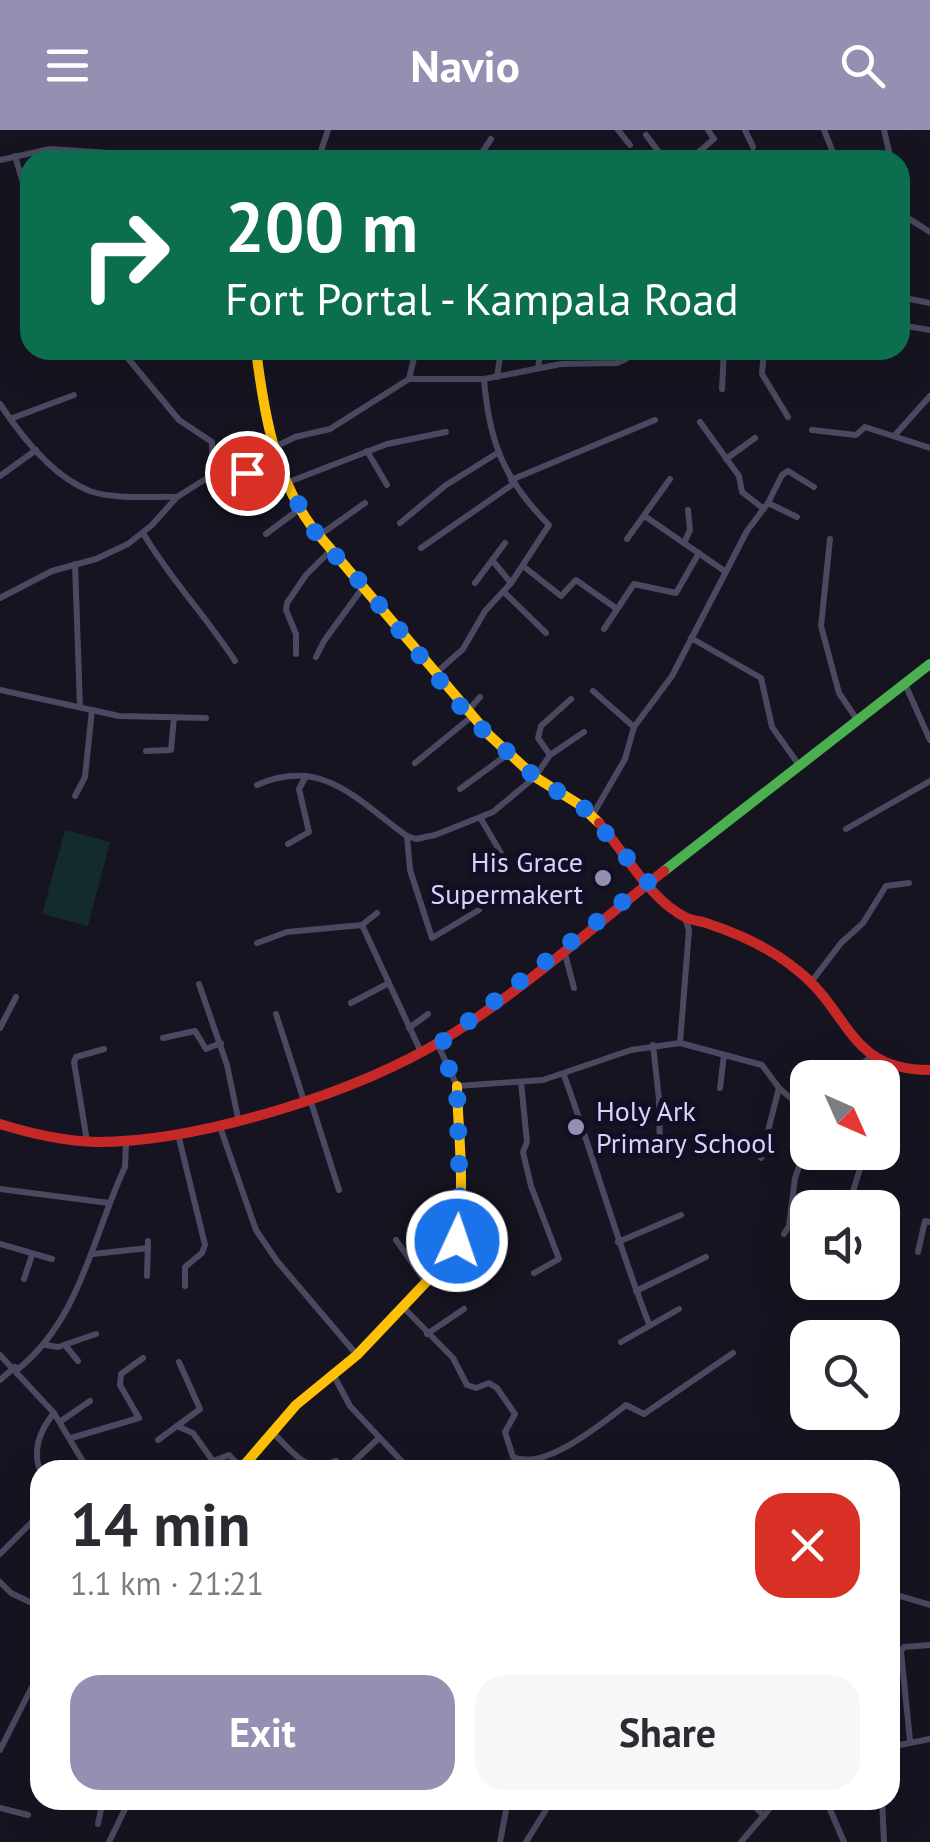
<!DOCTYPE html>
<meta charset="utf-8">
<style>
:root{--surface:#fff;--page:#f7f7f7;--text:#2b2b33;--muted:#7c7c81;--accent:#9390b1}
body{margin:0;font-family:"PT Sans",sans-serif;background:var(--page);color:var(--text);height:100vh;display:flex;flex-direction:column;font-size:38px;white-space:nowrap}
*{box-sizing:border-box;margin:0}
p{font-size:32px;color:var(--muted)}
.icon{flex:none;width:55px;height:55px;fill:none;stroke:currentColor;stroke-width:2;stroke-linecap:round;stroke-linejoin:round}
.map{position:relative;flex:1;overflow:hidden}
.side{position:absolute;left:30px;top:1330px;width:870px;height:350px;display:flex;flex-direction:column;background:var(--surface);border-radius:30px;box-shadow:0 10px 40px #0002}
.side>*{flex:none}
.top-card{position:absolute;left:20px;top:20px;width:890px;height:210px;border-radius:30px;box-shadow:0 10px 40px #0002;background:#0b6e4f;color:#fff;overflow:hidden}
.needle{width:65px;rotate:135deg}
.buttons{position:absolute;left:790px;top:930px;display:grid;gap:20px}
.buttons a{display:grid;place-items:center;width:110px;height:110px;border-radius:20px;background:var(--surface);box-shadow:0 10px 40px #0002;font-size:50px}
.pin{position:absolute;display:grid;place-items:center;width:85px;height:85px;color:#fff;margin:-42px;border:5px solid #fff;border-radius:50%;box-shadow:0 2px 10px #0007}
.me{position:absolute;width:110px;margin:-55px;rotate:3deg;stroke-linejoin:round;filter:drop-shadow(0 0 8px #0008)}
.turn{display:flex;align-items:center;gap:35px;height:210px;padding:0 40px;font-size:45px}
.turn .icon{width:130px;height:130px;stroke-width:2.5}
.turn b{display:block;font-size:70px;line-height:85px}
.round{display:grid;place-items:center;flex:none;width:105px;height:105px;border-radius:30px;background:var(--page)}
.overview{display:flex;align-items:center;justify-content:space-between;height:170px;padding:0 40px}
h1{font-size:60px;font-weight:800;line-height:75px}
.action{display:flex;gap:20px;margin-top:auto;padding:20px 40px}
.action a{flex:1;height:115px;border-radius:30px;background:var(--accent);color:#fff;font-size:40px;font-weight:800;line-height:115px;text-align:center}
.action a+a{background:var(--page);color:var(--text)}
header{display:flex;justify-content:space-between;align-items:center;height:130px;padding:0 40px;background:var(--accent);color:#fff;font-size:45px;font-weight:800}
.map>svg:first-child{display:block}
.green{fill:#132b2b}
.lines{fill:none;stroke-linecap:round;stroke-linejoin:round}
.street{stroke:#4a4961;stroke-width:6}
.fast{stroke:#4caf50;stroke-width:10}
.slow{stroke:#ffc107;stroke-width:10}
.jam{stroke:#c62828;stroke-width:10}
.route{stroke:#1a73e8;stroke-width:18;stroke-dasharray:0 32.4}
.poi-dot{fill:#9390b1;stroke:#120f25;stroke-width:4}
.labels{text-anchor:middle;stroke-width:10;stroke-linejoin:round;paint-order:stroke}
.poi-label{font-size:28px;fill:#d7d3ff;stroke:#120f25;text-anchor:end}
</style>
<header><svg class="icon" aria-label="menu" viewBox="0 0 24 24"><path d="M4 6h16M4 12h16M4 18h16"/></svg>Navio<svg class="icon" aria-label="search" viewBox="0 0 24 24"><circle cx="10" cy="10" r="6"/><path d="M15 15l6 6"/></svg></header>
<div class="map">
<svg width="930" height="1712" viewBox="0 0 930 1712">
<rect width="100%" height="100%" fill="#161420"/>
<polygon class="green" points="65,700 110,712 88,796 42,784"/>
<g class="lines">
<g class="street">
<polyline points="618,0 630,15"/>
<polyline points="745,0 753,17"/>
<polyline points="824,0 836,30"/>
<polyline points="884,0 891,30"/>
<polyline points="646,5 665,30"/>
<polyline points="590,24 597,30"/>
<polyline points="15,26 30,76"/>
<polyline points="0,30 50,19 109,23"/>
<polyline points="318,30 328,0"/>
<polyline points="477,30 491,9"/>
<polyline points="689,30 714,9 708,0"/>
<polyline points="900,83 930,102"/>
<polyline points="900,167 930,173"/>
<polyline points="900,195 930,200"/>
<polyline points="121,220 179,290 212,312 212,345"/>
<polyline points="764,220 762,244 788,287"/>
<polyline points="538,238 541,220"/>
<polyline points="497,247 501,220"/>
<polyline points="409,249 414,228 419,220"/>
<polyline points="722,259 724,220"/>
<path d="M0 274C21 306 53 347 90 361 116 370 150 366 177 367"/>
<polyline points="10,289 74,265"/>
<polyline points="700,292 739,346 742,362 764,379"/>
<polyline points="812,300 856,305 865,297 930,318"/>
<polyline points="895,305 930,266"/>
<polyline points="273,318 295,307 330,299 409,249 484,249 561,234 617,233 626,229 628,220"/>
<polyline points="367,321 387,355"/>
<polyline points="726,329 755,308"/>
<polyline points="0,346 36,320"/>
<polyline points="511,350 655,290"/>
<polyline points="768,373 797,387"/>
<polyline points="646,387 726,442"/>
<polyline points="400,393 446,355 499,322"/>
<path d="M143 403C170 449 206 486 235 531"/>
<polyline points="266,404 298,380"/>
<polyline points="317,407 365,373"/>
<polyline points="627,409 670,349"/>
<polyline points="830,409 821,496 839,563 858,591"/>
<polyline points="684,413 690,400 688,380"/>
<polyline points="421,418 513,354"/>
<polyline points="492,430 511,453"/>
<polyline points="75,434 80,577"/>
<polyline points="523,436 561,466 576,450 617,479"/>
<polyline points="475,453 505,413"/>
<polyline points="504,462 546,503"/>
<polyline points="0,468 52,441 96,429 128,414 152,395 177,367 212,345 247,343 286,353 387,314 446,302"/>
<polyline points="604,499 634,454 676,463 699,423"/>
<polyline points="691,508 761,548 772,597 799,635"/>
<polyline points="296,524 296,504 286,480 287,473 306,445 330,421"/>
<polyline points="316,527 324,511 364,456"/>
<path d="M436 543 463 519 485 481 511 453 549 395C504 350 489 312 484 249"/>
<polyline points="905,554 930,610"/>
<polyline points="0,560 119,586 206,588"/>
<polyline points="593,561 634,597"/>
<polyline points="466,583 480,567"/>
<polyline points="146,621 171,620 174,587"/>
<polyline points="550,625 538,608 541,596 571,569"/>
<polyline points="415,633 470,588"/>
<path d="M257 655C323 626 358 671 407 706L416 709 435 705 493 682 535 647 550 625 584 602"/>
<polyline points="460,659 508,624"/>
<polyline points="75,666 85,647 92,580"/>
<polyline points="592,686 625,629 634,597 672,546 747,401 768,373 782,345 788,341 814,357"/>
<polyline points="481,689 501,723"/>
<polyline points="846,699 930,651"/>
<polyline points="407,706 410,740 432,808 479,780"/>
<polyline points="288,714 309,702 299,659 306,646"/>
<polyline points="362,795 421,922"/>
<polyline points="257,813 287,802 362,795 377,783"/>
<polyline points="564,820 574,858"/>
<polyline points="812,851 841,813 863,793 886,756 909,753"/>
<polyline points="199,854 227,935 238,988"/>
<polyline points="351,873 387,854"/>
<polyline points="276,884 304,971"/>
<polyline points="0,898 16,867"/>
<polyline points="409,898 428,884"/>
<polyline points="163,908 195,901 206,919 221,913"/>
<polyline points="680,913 689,800 685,788"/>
<polyline points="438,915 457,956 543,950 631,920 680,913 762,935 779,958 801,977"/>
<polyline points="653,915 659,969 660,1022"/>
<path d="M564 945C594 1028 617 1112 649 1194"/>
<polyline points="840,948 873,926"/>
<polyline points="521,952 527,1012 523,1022 531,1056 559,1129 534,1143"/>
<polyline points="720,958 724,925"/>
<polyline points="310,969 339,1060"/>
<polyline points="882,969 896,938"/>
<polyline points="808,971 801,977 799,988 808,998"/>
<polyline points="219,994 256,1100 277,1131 357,1225"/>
<polyline points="178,1004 205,1115 202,1123 185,1137 185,1156"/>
<polyline points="87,1011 74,932 76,927 104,919"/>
<polyline points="761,1028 779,958"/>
<polyline points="0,1059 109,1073"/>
<polyline points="848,1078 865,1022"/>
<polyline points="784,1104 789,1096 795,1048 808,1011"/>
<polyline points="396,1110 425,1151"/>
<polyline points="618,1112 681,1085"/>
<polyline points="0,1114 52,1129"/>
<polyline points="918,1122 925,1091 930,1092"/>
<polyline points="93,1124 148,1118"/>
<polyline points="147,1146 148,1111"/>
<polyline points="24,1149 32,1125"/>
<polyline points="636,1161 706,1127"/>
<path d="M402 1176 453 1228 467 1255 476 1258 489 1253 497 1258 515 1284 505 1302 513 1327C544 1341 600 1295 626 1275L644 1284 733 1223"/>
<polyline points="427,1204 464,1179"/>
<polyline points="621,1212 679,1179"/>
<polyline points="45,1215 58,1217 96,1204"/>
<polyline points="65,1215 78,1231"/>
<polyline points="0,1225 54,1283 88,1340"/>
<path d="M17 1240C81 1189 92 1107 125 1037L126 1013"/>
<polyline points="333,1244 350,1276 410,1340"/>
<polyline points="0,1250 15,1237"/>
<polyline points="61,1291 90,1271"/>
<polyline points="177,1296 193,1303 213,1331 229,1325 242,1338"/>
<path d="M273 1303C295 1323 305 1345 336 1331L345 1340 379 1308"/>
<polyline points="71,1308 139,1288 120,1255 121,1244 143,1228"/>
<polyline points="158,1310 200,1279 179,1232"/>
<path d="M40 1341C32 1319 40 1300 54 1283"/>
<polyline points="0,1424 32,1392 40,1373"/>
<polyline points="0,1452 11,1463 40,1477"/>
<polyline points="890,1463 930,1475"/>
<polyline points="910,1611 901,1521 904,1517 930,1515"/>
<polyline points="890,1617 930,1609"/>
<polyline points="0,1620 40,1541"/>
<polyline points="748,1670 764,1686"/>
<polyline points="826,1670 844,1712"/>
<polyline points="882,1670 884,1712"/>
<polyline points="0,1678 28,1685"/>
<polyline points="98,1694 103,1670"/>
<polyline points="109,1712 126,1677"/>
<polyline points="500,1712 508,1670"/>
<polyline points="526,1712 552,1670"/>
<polyline points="741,1712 777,1670"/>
</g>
<polyline class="fast" points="664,741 930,534"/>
<g class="slow">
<path d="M256 220C264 283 274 345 312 397L489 605 535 647 580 675 599 693"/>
<path d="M240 1340 296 1275 357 1225 450 1127C469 1073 458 1012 457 956"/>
</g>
<g class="jam">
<path d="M599 693C625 722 650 771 687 788 694 791 702 791 709 794 739 804 773 820 797 840 851 882 847 940 930 940"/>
<path d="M0 994C32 1004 64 1011 97 1012 199 1012 360 962 446 908 523 860 593 797 664 741"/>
</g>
</g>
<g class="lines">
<polyline class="route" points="247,343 286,353 318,407 364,456 470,588 535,647 584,678 648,752 438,915 457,956 460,1072 457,1111"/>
</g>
<g class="poi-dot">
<circle cx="603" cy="748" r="10"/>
<circle cx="576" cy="997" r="10"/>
</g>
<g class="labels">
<g class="poi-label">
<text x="583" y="742">His Grace<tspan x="583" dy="32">Supermakert</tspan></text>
<text x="596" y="991" text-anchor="start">Holy Ark<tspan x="596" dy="32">Primary School</tspan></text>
</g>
</g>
</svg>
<div class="buttons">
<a><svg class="needle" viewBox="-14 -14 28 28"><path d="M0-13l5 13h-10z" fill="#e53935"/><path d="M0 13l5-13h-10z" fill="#7c7c81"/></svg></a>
<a><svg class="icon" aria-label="sound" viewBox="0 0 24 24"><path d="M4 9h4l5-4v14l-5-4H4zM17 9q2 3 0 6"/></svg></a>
<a><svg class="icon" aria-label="search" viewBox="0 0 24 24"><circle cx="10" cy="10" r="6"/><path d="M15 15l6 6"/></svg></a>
</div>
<div class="pin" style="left:247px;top:343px;background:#d93025"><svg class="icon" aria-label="arrive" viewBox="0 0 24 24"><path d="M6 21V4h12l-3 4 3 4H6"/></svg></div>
<svg class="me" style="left:457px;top:1111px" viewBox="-20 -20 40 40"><circle r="17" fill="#1a73e8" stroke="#fff" stroke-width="3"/><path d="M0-11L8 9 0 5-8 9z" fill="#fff"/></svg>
<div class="top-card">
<div class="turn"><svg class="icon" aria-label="right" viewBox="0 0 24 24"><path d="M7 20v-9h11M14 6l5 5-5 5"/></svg><div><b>200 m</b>Fort Portal - Kampala Road</div></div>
</div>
<section class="side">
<div class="overview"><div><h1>14 min</h1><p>1.1 km · 21:21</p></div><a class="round" style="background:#d93025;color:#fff"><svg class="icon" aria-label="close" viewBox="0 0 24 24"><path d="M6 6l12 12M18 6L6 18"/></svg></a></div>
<div class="action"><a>Exit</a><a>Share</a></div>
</section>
</div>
